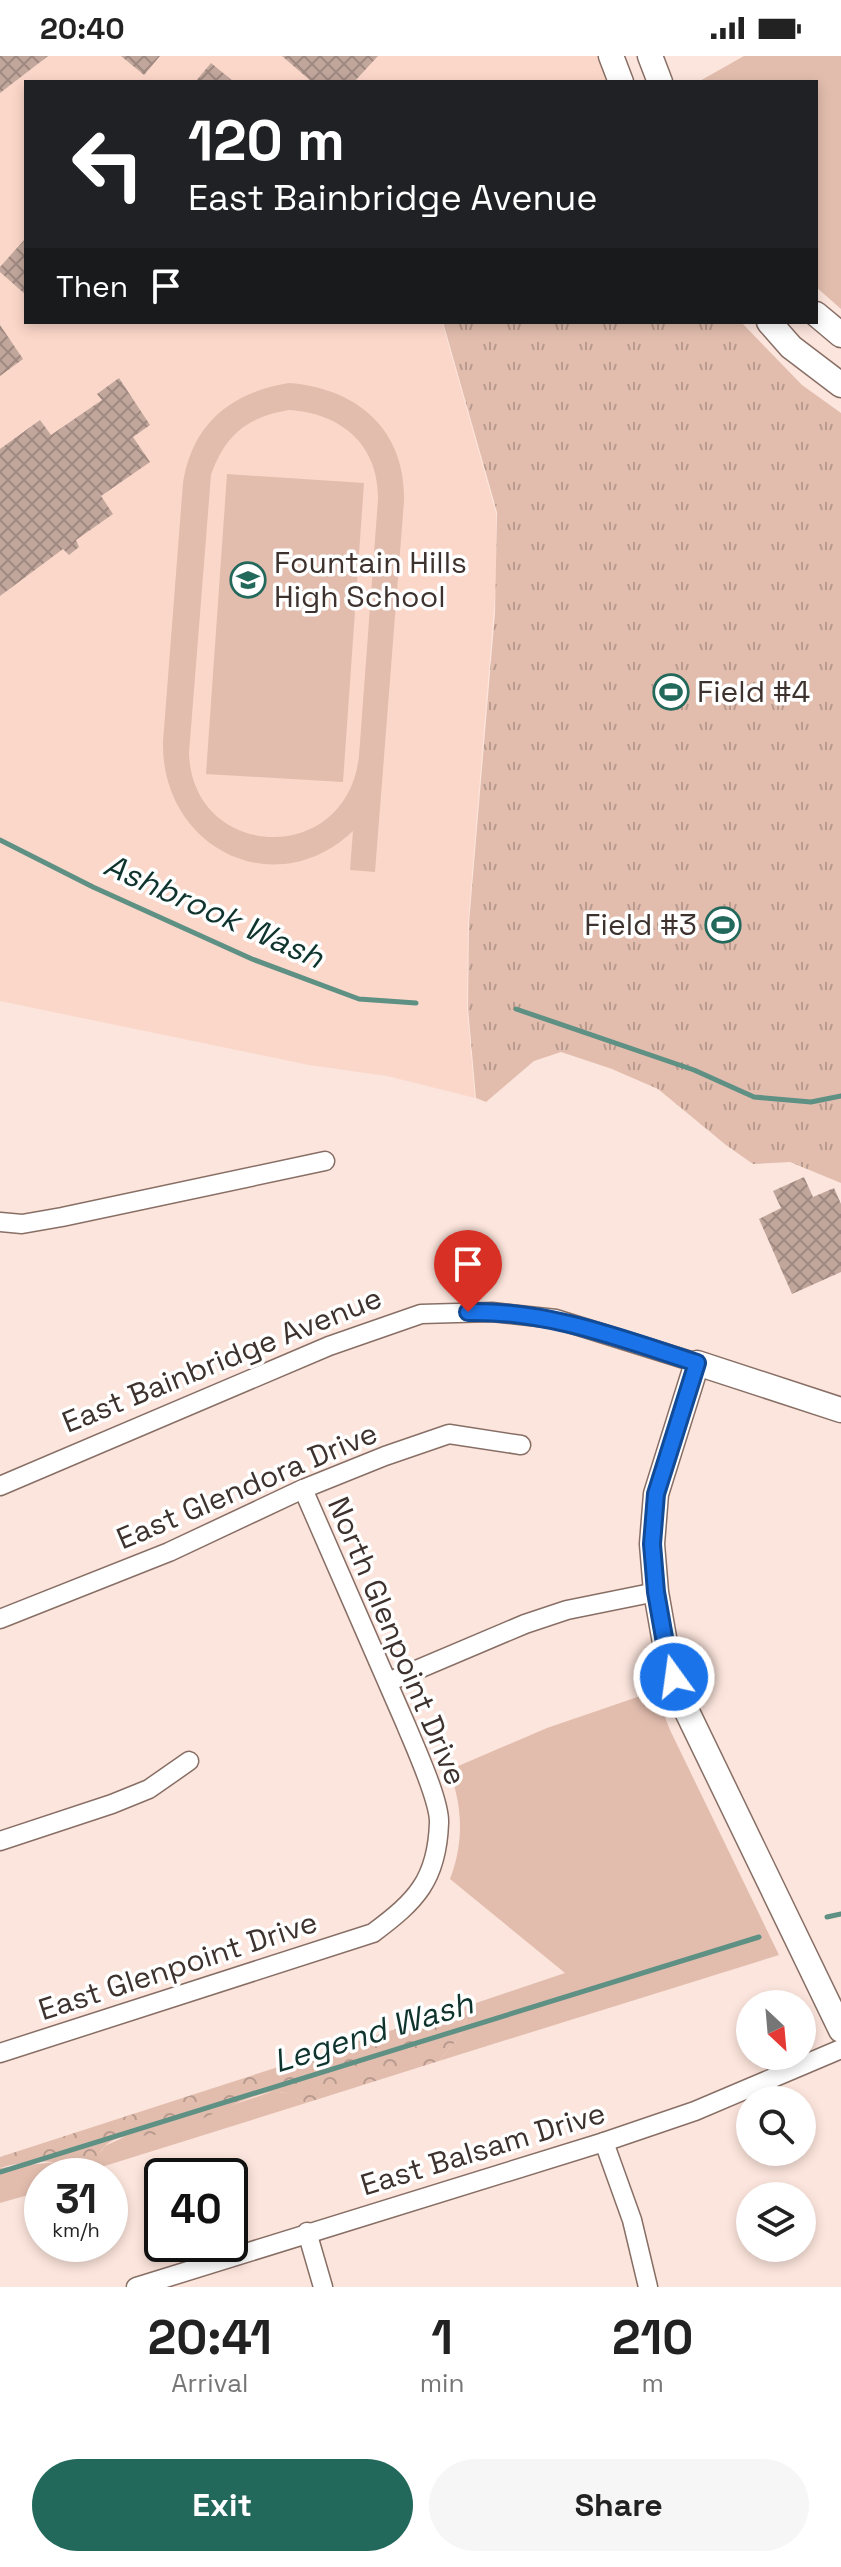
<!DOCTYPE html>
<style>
:root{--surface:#fff;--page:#f6f6f6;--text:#222;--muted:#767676;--accent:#22685b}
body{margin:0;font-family:"Space Grotesk",sans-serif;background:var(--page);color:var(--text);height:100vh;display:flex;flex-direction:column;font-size:30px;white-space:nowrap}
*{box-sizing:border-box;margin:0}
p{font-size:26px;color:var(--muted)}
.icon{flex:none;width:44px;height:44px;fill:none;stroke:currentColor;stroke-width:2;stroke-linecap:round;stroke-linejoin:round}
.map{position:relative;height:2231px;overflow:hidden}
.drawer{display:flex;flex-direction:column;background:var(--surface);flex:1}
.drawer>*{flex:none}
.guide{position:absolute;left:24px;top:24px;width:794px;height:244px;border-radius:0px;box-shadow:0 4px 12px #0003;background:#202124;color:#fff;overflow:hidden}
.needle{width:52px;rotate:154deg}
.controls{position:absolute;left:736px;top:1934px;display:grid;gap:16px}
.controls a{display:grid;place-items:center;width:80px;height:80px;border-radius:50%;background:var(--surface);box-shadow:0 4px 12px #0003;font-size:40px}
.speed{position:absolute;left:24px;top:2102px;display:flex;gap:16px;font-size:40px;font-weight:700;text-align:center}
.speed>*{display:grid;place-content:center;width:104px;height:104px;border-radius:50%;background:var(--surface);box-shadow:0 4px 12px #0003;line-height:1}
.speed small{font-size:20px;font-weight:400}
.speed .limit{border:4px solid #111;border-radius:12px;background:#fff;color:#111}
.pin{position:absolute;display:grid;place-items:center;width:68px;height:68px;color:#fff;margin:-82px -34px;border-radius:50% 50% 50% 0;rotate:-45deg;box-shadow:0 0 8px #0007}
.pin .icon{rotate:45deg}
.me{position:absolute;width:88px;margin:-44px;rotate:346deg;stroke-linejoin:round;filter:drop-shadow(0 0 6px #0008)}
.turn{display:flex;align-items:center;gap:28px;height:168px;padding:0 32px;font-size:36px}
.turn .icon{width:104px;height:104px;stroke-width:2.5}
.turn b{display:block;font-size:56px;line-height:68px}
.then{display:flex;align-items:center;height:76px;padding:0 32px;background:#0003;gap:16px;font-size:30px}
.eta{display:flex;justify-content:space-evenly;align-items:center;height:136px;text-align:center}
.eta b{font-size:48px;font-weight:700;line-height:56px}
.cta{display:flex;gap:16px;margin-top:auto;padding:16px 32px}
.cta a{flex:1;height:92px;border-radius:48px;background:var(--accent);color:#fff;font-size:32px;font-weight:700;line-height:92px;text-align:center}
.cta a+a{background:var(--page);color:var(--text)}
.status{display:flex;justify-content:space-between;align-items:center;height:56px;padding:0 40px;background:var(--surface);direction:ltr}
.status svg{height:22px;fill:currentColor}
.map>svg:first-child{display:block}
.built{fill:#fbd7c9}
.grass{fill:#e2bdae;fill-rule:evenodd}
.forest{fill:url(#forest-crowns)}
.park{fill:url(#park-tufts)}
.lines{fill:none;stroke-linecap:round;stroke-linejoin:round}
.stream{stroke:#5f9084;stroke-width:5}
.building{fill:url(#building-cross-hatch)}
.street-casing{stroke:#886f66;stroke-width:21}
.secondary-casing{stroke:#886f66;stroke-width:27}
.street{stroke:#fff;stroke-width:18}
.secondary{stroke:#fff;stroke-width:24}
.route-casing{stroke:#114b97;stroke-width:20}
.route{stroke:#1a73e8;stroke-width:14}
.labels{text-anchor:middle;stroke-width:7;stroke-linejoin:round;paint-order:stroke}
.poi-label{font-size:30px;fill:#3d322e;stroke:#fff;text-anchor:start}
.street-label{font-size:30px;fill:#3d322e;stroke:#fff}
.water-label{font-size:32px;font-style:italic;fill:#0f342d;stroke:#fff}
</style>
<div class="status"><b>20:40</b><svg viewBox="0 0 49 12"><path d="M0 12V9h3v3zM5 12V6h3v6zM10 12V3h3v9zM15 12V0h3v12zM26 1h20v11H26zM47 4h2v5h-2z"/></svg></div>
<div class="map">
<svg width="841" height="2231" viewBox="0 0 841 2231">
<defs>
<pattern id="forest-crowns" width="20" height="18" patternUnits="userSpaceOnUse" patternTransform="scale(2)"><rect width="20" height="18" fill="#e2bdae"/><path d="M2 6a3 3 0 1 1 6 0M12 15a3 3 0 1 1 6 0" fill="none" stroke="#b89a8e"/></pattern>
<pattern id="park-tufts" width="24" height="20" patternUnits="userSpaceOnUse" patternTransform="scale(2)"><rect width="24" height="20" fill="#e2bdae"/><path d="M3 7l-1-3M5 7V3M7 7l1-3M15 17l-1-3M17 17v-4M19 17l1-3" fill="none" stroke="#b89a8e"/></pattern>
<pattern id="building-cross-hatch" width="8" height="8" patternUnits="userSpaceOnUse" patternTransform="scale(2)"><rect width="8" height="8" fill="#c1a69c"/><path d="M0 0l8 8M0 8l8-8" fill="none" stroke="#9e8880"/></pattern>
</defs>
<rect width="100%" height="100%" fill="#fce5dc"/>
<polygon class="built" points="0,0 611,0 621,26 26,26 26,266 442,266 496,457 496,528 468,868 467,952 475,1042 387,1020 309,1009 0,945"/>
<g class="grass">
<polygon points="744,0 841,0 841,253 816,231 816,26 698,26"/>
<path d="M289 327C356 332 406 373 404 445L375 816 350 814 353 775C275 849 161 792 163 686L183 427C192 368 231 336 289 327ZM289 354C341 357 379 389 378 443L359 700C347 812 192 805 189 697L211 419C225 379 247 361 289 354Z"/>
<polygon points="227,418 364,427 343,726 206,718"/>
<path d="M655 1635 670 1674 779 1899 439 2005 459 1981 473 1948 565 1917 450 1823C464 1786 463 1751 449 1714L547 1672Z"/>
<polygon points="274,2035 290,2038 306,2047 95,2113 97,2100 105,2090 126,2080 158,2078 223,2052"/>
<polygon points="56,2106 72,2110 79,2118 42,2120 42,2131 28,2136 28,2139 0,2147 0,2112"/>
</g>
<path class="forest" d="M473 1948 459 1981 439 2005 306 2047C295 2041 285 2034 271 2036 232 2044 197 2070 159 2078 140 2082 120 2076 105 2090 98 2096 97 2105 95 2113L79 2118C64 2099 22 2106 0 2112V2101Z"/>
<polygon class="park" points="443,266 741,266 802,329 841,357 841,1127 790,1106 753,1108 726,1089 658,1033 612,1013 561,996 534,1005 486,1046 476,1042 468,952 469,867 495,557 497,456"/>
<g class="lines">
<g class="stream">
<polyline points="0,784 93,831 252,903 359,943 416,947"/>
<polyline points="516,953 694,1014 754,1041 811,1046 841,1040"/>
<polyline points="827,1861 841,1858"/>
<polyline points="0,2116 759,1881"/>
</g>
</g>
<g class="building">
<polygon points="0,0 48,0 0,37"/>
<polygon points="121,0 160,0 144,19"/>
<polygon points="282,0 378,0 354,26 312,26"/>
<polygon points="211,7 234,26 195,26"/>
<polygon points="26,182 26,239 0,216 0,211"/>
<polygon points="0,269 23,303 0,320"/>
<polygon points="119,322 150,369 133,381 150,406 101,440 113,458 76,484 79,491 69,499 63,493 0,540 0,393 40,364 51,379 102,344 97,338"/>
<polygon points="804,1121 813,1141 834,1132 841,1148 841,1216 792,1238 759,1163 781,1152 773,1135"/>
</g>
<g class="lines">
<defs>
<g id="street">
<polyline points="0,1166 22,1168 62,1161 325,1105"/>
<polyline points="0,1430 329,1290 421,1258 492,1256 556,1263 697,1307"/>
<polyline points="0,1563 169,1496 303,1433 385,1400 449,1378 521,1389"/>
<polyline points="388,1626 525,1568 567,1554 656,1536"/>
<polyline points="0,1785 112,1748 149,1733 189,1705"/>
<path d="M0 1997 373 1877C416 1845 437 1824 439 1767 440 1745 415 1691 406 1669 372 1590 337 1512 303 1433"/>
<polyline points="604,2086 632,2164 648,2231"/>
<polyline points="307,2176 323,2231"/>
<polyline points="136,2231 604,2086 695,2055 841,1993"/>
</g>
<g id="secondary">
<polyline points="611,0 621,26"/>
<polyline points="650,0 660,26"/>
<polyline points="816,258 841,279"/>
<polyline points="769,266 791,291 841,329"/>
<polyline points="841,1354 697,1307 656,1438 652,1488 656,1536 668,1604 679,1639 841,1974"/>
</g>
</defs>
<use href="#street" class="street-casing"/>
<use href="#secondary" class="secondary-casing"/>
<use href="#street" class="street"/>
<use href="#secondary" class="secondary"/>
</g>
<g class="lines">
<defs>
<path id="route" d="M468 1256C548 1254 622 1283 697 1307L656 1438 652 1488 656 1536 668 1604 674 1621"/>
</defs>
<use href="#route" class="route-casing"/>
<use href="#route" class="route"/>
</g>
<defs>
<symbol id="school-ring" viewBox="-11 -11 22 22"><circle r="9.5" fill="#fff" stroke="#22685b" stroke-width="1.5"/><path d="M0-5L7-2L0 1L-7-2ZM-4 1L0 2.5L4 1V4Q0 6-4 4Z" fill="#22685b"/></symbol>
<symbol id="stadium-ring" viewBox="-11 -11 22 22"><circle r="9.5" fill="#fff" stroke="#22685b" stroke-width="1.5"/><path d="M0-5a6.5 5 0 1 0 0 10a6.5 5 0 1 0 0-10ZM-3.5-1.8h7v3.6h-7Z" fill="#22685b"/></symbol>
</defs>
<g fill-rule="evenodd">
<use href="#school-ring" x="228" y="504" width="40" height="40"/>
<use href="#stadium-ring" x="651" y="616" width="40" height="40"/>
<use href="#stadium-ring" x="703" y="849" width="40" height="40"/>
</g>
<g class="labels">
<g class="poi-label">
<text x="274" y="517">Fountain Hills<tspan x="274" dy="34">High School</tspan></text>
<text x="697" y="646">Field #4</text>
<text x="697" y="879" text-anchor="end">Field #3</text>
</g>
<g class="street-label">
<text transform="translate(222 1304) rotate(-22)" y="10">East Bainbridge Avenue</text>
<text transform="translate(247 1430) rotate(-23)" y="10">East Glendora Drive</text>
<text transform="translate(397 1585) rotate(67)" y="10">North Glenpoint Drive</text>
<text transform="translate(178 1910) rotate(-18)" y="10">East Glenpoint Drive</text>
<text transform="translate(483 2093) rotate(-17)" y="10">East Balsam Drive</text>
</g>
<g class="water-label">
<text transform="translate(214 855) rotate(24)" y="11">Ashbrook Wash</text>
<text transform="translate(373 1976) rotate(-17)" y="11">Legend Wash</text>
</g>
</g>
</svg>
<div class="controls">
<a><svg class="needle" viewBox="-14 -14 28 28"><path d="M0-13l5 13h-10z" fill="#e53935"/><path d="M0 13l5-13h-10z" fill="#767676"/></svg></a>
<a><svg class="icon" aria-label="search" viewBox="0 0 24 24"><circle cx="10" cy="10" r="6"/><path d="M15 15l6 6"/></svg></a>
<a><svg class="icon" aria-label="layers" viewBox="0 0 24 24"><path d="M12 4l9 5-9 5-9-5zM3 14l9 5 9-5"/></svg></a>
</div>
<div class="speed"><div>31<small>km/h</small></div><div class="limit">40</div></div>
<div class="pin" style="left:468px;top:1256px;background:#d93025"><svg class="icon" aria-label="arrive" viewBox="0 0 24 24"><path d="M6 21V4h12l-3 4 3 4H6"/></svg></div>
<svg class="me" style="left:674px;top:1621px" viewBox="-20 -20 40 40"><circle r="17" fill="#1a73e8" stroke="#fff" stroke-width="3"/><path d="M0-11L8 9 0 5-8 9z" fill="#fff"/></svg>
<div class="guide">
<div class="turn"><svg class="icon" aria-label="left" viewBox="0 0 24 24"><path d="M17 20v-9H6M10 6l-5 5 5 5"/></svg><div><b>120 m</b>East Bainbridge Avenue</div></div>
<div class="then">Then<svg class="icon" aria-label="arrive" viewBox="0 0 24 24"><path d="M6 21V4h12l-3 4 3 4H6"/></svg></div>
</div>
</div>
<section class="drawer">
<div class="eta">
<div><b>20:41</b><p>Arrival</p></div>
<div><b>1</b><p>min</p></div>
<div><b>210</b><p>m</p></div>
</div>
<div class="cta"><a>Exit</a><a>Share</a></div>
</section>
